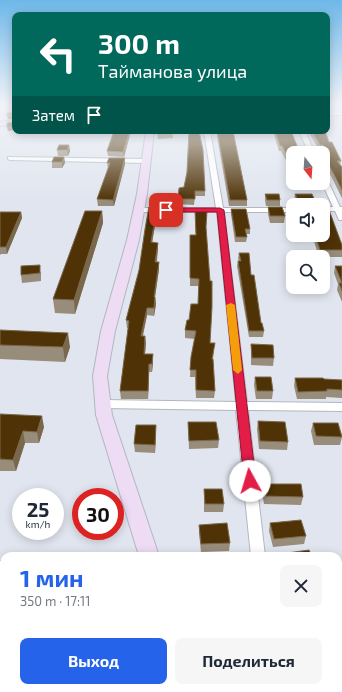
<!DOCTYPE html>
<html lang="ru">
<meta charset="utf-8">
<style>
:root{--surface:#fff;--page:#f6f6f7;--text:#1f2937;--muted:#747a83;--accent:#2563eb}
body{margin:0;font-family:"Exo 2",sans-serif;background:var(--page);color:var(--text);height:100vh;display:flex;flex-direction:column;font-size:15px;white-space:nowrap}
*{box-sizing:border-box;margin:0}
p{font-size:13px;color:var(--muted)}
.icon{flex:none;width:22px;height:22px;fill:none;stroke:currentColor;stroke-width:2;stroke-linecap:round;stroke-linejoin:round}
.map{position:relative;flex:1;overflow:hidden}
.panel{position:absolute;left:0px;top:552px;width:342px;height:140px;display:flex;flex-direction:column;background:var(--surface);border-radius:12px 12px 0 0;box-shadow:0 2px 10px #0003}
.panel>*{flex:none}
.banner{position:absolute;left:12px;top:12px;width:318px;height:122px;border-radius:8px;box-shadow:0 2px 10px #0003;background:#00695c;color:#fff;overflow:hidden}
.needle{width:26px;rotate:163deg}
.controls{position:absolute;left:286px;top:146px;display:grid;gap:8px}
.controls a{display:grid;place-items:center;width:44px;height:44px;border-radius:8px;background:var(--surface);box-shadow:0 2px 10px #0003;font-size:20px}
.speed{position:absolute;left:12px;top:488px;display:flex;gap:8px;font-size:20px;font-weight:700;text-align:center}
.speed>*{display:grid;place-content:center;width:52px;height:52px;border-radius:50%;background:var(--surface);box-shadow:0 2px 10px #0003;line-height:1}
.speed small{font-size:10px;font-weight:400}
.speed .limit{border:6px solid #d22;background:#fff;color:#111}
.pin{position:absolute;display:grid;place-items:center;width:34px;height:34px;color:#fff;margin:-17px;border-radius:8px;box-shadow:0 2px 6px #0006}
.me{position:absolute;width:44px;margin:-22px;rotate:354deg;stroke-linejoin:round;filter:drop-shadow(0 0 3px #0008)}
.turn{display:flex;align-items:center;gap:14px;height:84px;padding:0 20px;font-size:18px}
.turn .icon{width:52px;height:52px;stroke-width:2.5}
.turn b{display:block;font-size:28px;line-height:34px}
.then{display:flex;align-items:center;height:38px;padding:0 20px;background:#0003;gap:8px;font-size:15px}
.round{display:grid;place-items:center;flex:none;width:42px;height:42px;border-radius:8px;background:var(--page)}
.summary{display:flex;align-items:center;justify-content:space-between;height:68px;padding:0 20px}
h1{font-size:24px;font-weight:700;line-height:30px;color:var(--accent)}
.button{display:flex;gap:8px;margin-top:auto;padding:8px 20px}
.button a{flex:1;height:46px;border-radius:8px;background:var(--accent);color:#fff;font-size:16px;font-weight:700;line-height:46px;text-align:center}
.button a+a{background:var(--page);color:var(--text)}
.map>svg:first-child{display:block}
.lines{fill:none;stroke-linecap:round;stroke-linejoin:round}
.street-casing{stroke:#b2b7c0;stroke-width:2}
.secondary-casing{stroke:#b2b7c0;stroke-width:2}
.street{fill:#fff;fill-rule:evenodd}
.secondary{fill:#eddcf4;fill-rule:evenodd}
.wall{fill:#988c7b}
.shaded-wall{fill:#7a684d}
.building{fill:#4f3307;stroke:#7a684d}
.route{fill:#e11d48;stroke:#92132f}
.slow{fill:#f59e0b}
</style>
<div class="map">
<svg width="342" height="692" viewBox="0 0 342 692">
<rect width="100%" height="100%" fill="#e0e5ef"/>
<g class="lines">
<defs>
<g id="street">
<rect x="327" y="111" width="15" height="4"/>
<polygon points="204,131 210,131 223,208 293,208 293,212 224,212 247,402 342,403 342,411 248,410 265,556 251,556 236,410 103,408 99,407 97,404 99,401 103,400 236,402 217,212 139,212 135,210 139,208 216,208"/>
<polygon points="299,131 305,131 315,153 309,153"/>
<polygon points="8,157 146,159 149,161 146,163 10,160 8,159"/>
<polygon points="323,175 326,177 340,207 342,207 342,220 339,220 335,211 323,211 323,207 333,207 322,183"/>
<rect x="0" y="561" width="4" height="12"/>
<rect x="265" y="688" width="16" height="4"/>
</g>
<g id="secondary">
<polygon points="15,120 15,124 0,126 0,122"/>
<polygon points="146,131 154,131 147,194 139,240 115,331 107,376 112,415 159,556 139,556 96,415 93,376 101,331 127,240 137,194"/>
<polygon points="188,688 212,688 213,692 189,692"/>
</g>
</defs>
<use href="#street" class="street-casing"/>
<use href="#secondary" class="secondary-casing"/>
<use href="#street" class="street"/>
<use href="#secondary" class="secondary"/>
</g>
<g class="wall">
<polygon points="130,131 131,131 124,157 108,156 107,151"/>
<polygon points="157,131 172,131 173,138 158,139"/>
<polygon points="217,131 247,200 247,206 229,206 217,136"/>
<polygon points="273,131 291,131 293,153 293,170 291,170 281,151 279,151"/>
<polygon points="308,131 325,131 329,142 341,161 340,165 342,167 342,198 328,170 322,150 319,150"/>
<polygon points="69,145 70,151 68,156 58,156 57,150"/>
<polygon points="64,157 65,163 62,168 52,168 52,162"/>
<polygon points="125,158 125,164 114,206 98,206 97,199 108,169 107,163"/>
<polygon points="299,183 313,183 312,188 301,188"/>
<polygon points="179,188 205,191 205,196 195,196 194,205 178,204"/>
<polygon points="265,194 280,200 280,206 266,206 265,200"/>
<polygon points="295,194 317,205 296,205 294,201"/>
<polygon points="268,207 285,216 284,223 270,223 268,214"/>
<polygon points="231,209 250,229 250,234 246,234 247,237 246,242 235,242 231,214"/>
<polygon points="195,210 206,227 210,343 214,351 213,359 215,391 214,398 196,398 195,377 190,377 191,357 195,339 185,338 185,330 189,320 198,304 199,286 190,286 190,235 196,235"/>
<polygon points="102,211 103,223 75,314 55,313 53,299"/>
<polygon points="0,212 21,212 22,218 7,254 1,254 0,255"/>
<polygon points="157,214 152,242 158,249 157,262 159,262 159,269 155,297 156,304 154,316 147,315 143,336 146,343 145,354 153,362 152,372 149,372 148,399 121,399 120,391 128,328 127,328 126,320"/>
<polygon points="312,235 323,235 342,245 342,257 319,257"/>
<polygon points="239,253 251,275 261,323 264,331 263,337 249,337 237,266 238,261 239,261 238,259"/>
<polygon points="335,266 342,266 342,302 337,290 338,284 334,273"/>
<polygon points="41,272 41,281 22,283 21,275"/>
<polygon points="0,330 70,347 65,362 0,359"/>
<polygon points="251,344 274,358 273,366 251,365"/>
<polygon points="255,377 273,391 272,399 256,399 254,385"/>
<polygon points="295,378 342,380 342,398 326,397 326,399 297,399 294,386"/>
<polygon points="0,414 44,427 39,443 25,443 16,471 0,471"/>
<polygon points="258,421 288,442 287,450 259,449 257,429"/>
<polygon points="188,422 219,440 218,448 189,449"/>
<polygon points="313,423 342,437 340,445 314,445 311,431"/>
<polygon points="156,433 155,453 135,452 134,444"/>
<polygon points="263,484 303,497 301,505 264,504 262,492"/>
<polygon points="204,489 224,504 223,512 204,512"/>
<polygon points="270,523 306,536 304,544 273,547 269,531"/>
<polygon points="199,525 230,543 229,551 201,552 199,533"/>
<polygon points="297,688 338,688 342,692 297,692"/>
</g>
<g class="shaded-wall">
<polygon points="14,115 15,119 8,119 7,116"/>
<polygon points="15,126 15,130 8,131 7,127"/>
<polygon points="130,131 131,131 124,157 123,152"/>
<polygon points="69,145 70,151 68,156 67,150"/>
<polygon points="64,157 65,163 62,168 62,162"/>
<polygon points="125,158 125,164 114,206 113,200"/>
<polygon points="157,207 157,214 151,249 151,242"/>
<polygon points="102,211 103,223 75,314 74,300"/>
<polygon points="21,212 22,218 7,254 6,247"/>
<polygon points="158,243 158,249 155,269 155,262"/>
<polygon points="159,262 159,269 154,304 154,297"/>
<polygon points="155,297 156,304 154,316 154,308"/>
<polygon points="147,308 147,315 141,343 141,336"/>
<polygon points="68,333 70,347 65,362 63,347"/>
<polygon points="145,336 146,343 144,362 144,354"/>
<polygon points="153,354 153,362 152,372 152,364"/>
<polygon points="149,364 149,372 148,399 148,391"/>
<polygon points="42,416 44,427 39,443 37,432"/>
<polygon points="156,425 156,433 155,453 155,445"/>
<polygon points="23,431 25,443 16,471 13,460"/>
<polygon points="49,688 55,688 54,692 48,692"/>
</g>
<g class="building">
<polygon points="15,112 15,116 14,115 7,116 7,113"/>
<polygon points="15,122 15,126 7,127 7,123"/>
<polygon points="114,131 130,131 123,152 107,151"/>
<polygon points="158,131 172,131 173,133 158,134"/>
<polygon points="189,131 199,131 203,150 205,191 195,191 195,199 178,199 179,188 184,187 187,172"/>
<polygon points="217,131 233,131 247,200 230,200"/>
<polygon points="275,131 291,131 300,153 293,153 293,165 292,165 282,146 280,146"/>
<polygon points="312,131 325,131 329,142 332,142 341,161 337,161 342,167 342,190 329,165 323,145 320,145"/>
<polygon points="59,145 69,145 67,150 57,150"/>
<polygon points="54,157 64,157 62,162 52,162"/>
<polygon points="109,158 125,158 113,200 97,199 110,163 107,163"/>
<polygon points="265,194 279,194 280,200 267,200"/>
<polygon points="295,194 312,194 317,205 300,205"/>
<polygon points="149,207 157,207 151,242 158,243 155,262 159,262 154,297 155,297 154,308 147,308 141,336 145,336 144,354 153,354 152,364 149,364 148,391 120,391 129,321 126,320 139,270 145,229"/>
<polygon points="268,207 282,207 285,216 270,216"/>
<polygon points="231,209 246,209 250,229 245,229 247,237 236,237"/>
<polygon points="195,210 207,211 206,227 210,281 212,281 212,307 210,343 215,343 212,359 213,359 215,391 196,390 196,370 190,370 191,357 196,331 185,330 187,320 189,320 191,304 198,304 199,279 190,278 190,235 196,235"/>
<polygon points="323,210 329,210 342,245 342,250 320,250 315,235 323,235"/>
<polygon points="85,211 102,211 74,300 53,299"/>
<polygon points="0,212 21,212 6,247 0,247"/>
<polygon points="239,253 249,253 251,275 254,275 261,323 262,323 264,331 249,331 238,261 241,261"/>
<polygon points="40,265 40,273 21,275 21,266"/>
<polygon points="335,266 342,266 342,291 339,283 342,283"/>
<polygon points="0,330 68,333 63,347 0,345"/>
<polygon points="251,344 273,345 274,358 252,358"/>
<polygon points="255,377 271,377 273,391 257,391"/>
<polygon points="295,378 323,378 324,379 342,380 342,390 327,389 327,391 298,392"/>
<polygon points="0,414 42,416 37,432 23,431 13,460 0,459"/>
<polygon points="258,421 285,422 288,442 260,441"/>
<polygon points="188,422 216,422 219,440 189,441"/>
<polygon points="313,423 338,423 342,437 316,436"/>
<polygon points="136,425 156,425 155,445 134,444"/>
<polygon points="263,484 301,484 303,497 265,496"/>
<polygon points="204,489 222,489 224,504 205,504"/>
<polygon points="301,520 306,536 274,539 270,523"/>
<polygon points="227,523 230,543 201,544 199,525"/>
<polygon points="309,550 312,556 281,556 280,554"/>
<polygon points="0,627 4,627 4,688 49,688 48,692 0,692"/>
<polygon points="338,674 342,674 342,692 301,692 301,688 338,688"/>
</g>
<linearGradient id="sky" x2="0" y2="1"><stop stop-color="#6db8e9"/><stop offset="0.52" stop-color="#f1f3f8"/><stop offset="1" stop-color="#f1f3f8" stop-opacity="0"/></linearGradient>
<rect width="342" height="201" fill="url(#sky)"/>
<polygon class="route" points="164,208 220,208 224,210 256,481 254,484 250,485 246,484 244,481 217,212 166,212 163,210"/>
<polygon class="slow" points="231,303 235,305 242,370 238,374 233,370 226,305"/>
</svg>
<div class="controls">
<a><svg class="needle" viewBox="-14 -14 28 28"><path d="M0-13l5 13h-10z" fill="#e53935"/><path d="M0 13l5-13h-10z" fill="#747a83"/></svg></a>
<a><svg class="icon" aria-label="sound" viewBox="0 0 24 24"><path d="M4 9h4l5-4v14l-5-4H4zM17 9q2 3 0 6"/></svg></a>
<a><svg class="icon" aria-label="search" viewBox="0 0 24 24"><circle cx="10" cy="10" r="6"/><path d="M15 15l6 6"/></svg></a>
</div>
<div class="speed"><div>25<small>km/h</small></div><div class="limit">30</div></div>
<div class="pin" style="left:166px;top:210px;background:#d93025"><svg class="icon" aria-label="arrive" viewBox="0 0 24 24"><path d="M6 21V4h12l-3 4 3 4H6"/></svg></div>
<svg class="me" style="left:250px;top:481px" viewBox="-20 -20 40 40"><circle r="19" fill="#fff"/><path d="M0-13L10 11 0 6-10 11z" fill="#e11d48"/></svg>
<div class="banner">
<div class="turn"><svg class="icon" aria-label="left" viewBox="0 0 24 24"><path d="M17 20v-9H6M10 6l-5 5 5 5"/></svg><div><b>300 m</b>Тайманова улица</div></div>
<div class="then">Затем<svg class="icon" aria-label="arrive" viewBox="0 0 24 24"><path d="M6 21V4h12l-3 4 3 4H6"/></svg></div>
</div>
<section class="panel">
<div class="summary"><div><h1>1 мин</h1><p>350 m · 17:11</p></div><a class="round"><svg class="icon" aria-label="close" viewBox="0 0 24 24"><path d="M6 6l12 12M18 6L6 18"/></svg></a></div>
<div class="button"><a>Выход</a><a>Поделиться</a></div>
</section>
</div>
